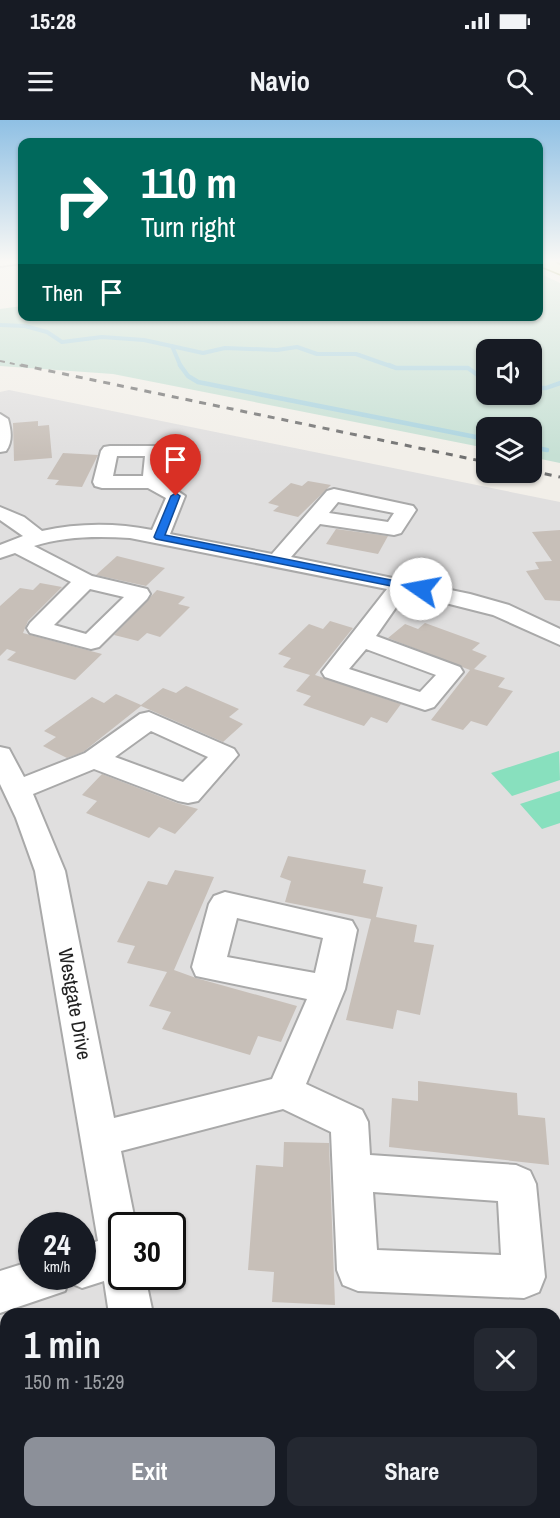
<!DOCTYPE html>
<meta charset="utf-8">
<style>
:root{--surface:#171b24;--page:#242831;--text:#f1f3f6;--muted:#9ea1a6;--accent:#8c9099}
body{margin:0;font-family:"Archivo Narrow",sans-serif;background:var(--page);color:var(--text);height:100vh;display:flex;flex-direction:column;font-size:22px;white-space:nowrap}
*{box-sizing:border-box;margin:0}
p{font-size:20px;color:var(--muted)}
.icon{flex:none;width:33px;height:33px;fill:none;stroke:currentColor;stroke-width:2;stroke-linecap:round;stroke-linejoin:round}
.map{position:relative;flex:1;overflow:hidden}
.panel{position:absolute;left:0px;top:1188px;width:561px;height:210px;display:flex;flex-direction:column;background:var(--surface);border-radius:18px 18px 0 0;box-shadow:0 2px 4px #0004}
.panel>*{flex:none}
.banner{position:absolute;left:18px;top:18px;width:525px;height:183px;border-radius:12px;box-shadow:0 2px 4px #0004;background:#00695c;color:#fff;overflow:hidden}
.tools{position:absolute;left:476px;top:219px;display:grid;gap:12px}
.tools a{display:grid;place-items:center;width:66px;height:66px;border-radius:12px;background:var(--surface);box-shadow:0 2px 4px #0004;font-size:30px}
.speed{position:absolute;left:18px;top:1092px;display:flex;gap:12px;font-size:30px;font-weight:700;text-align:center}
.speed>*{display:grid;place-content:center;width:78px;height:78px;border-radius:50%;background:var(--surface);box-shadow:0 2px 4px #0004;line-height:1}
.speed small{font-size:15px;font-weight:400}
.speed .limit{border:3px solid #111;border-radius:9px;background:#fff;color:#111}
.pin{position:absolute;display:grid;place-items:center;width:51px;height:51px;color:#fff;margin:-62px -26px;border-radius:50% 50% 50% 0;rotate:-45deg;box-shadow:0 0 6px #0007}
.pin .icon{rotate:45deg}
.me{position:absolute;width:66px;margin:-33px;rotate:282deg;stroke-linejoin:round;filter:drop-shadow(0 0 4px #0008)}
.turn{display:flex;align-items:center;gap:21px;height:126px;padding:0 24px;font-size:27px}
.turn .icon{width:78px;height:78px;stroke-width:2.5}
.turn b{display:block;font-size:42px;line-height:51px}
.then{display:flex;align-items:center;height:57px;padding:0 24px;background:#0003;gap:12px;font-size:22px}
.round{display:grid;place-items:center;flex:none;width:63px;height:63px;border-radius:12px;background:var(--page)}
.head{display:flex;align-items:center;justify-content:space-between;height:102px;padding:0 24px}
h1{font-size:36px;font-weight:800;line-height:45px}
.primary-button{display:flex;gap:12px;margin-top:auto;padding:12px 24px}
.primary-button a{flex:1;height:69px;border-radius:12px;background:var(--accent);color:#fff;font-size:24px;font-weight:800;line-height:69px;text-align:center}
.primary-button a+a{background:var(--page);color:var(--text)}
.status{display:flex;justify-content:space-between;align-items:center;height:42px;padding:0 30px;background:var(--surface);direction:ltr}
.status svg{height:16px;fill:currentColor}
header{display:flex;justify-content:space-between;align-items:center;height:78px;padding:0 24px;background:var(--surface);font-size:27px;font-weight:800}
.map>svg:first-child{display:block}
.residential{fill:#e0dfdf;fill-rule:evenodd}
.wetland{fill:#c6e0d4;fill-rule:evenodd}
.pitch{fill:#88e0be}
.parking{fill:#e2e2e2}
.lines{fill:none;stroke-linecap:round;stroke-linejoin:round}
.stream-far1{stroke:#aad3df;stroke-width:4}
.stream{stroke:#aad3df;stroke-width:4.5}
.building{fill:#c7bfb8}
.minor-casing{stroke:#a9a9a9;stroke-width:4}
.secondary-casing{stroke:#707d05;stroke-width:3}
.minor{fill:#fff;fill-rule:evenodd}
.secondary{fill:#f7fabf;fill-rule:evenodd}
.rail-far1{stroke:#707070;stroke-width:2;stroke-dasharray:5 5;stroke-linecap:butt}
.rail{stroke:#707070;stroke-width:3;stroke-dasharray:7 7;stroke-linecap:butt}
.route{fill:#1a73e8;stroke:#114b97;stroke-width:1.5}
.labels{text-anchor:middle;stroke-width:4.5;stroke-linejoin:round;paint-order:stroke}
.street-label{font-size:20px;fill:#222;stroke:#fff}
</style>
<div class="status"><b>15:28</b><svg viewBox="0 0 49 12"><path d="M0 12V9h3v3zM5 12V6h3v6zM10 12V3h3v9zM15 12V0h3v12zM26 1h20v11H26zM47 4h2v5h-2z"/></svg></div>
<header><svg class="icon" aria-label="menu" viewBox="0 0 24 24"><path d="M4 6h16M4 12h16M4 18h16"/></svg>Navio<svg class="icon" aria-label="search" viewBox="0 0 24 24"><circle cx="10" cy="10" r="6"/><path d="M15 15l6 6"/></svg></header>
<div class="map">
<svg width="560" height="1398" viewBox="0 0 560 1398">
<rect width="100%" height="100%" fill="#f2efe9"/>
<path class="residential" d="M9 270 560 382V1398H0V272ZM32 1106H82V1156H32ZM122 1106H172V1156H122ZM6 1194H555V1392H6Z"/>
<path class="wetland" d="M539 153 560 163V343L531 337V308H486V328L113 254 0 246V189L22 186V196H538ZM486 230H531V274H486Z"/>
<g class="pitch">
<polygon points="559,631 560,660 512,676 491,653"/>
<polygon points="560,671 560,703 542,709 520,684"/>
</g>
<g class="parking">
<polygon points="116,332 146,333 140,359 108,358"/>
<polygon points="340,379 400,390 390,404 327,394"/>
<polygon points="88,469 126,476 87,514 55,506"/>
<polygon points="370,528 438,554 422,575 350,551"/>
<polygon points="142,608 210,640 186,664 113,636"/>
<polygon points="228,795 329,813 318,861 214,834"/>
<polygon points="375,1063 508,1077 517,1143 380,1139"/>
</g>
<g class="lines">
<g class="stream-far1">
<polyline points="0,205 25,206 47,212 62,222 102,217 144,220 203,233 225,228 277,230 297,227 317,234 356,234 393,247"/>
<polyline points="172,226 181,247"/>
</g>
<g class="stream">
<polyline points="180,245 188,256 198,262 486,319"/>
<polyline points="389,245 396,248 468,248 486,261"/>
<polyline points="531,268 546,268 560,263"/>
<polyline points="531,327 547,330"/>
</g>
</g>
<g class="building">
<polygon points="38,301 38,306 49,305 52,338 14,341 13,303"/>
<polygon points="166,325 188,325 188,331 201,331 199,351 188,351 187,356 164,356"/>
<polygon points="63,333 98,335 82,367 55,365 59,360 47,359"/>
<polygon points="308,361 331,365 298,397 273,391 279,386 268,383 291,363 302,366"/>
<polygon points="336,409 388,416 378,434 326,424"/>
<polygon points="560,410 560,481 545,480 526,451 539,449 535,442 552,441 532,412"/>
<polygon points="117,436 165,448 146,466 96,455"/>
<polygon points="40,463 62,467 28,501 23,513 102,534 75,560 7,540 16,532 7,529 0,536 0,486 20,468 33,470"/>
<polygon points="157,470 185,477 178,484 190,487 160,517 147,513 138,521 114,515"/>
<polygon points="330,501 353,508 315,555 401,584 387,603 371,597 364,606 303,585 311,576 296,571 310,555 283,547 291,538 278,534 309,504 323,509"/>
<polygon points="425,503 480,523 472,530 487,536 474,549 505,558 498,567 513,571 487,606 471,601 463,610 431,600 470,550 388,518 405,504 418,509"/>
<polygon points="186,566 239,589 229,597 243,604 223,622 141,586 83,632 67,638 43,626 56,617 44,611 92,577 104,583 116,574 141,585 163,568 176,573"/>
<polygon points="102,654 177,683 198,689 175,714 159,707 149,718 86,693 97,681 82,675"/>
<polygon points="288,736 366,750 363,763 383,767 376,797 417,805 414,822 434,825 420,895 397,890 393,909 346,900 371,799 285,782 291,761 280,757"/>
<polygon points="175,750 214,757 174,850 196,858 297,886 281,922 258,916 250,935 162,909 171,892 149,886 167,852 127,843 135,826 117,822 148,761 167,765"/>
<polygon points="418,961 517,973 518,995 545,998 549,1045 389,1027 392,978 418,981"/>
<polygon points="284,1022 329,1023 335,1185 272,1182 274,1152 248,1150 256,1045 283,1047"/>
</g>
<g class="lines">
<defs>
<g id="minor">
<polygon points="0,140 22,140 22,143 0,146"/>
<path d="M0 294 8 299C11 310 13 321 6 331L0 332Z"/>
<path d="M110 326H154L160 327 163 331 161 360 185 376 170 414 272 434 327 371 334 369 413 386 416 390 401 413 394 415 320 404 291 437 470 474 509 485 560 509V525L493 495 406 473 376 516 460 547 463 552 434 587 425 590 325 557 322 552 387 469 130 418C98 416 64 416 34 426L92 456 147 469 150 474 147 479 99 527 91 529 30 513 27 508 30 503 71 462 15 433 0 438V425L23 416 0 400V387L24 397 42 411C78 403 116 403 152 410L166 378 148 368H102L95 366 93 362 101 331 104 327ZM117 336H145L143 356H113ZM338 382 394 393 388 402 329 393ZM90 469 124 477 86 514 54 505ZM366 529 436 555 420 572 349 549Z"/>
<path d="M149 592 234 629 238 635 198 681 188 683 178 681 94 649 33 674 65 751 114 998 272 959 307 879 196 856 192 847 209 784 214 776 225 772 352 801 357 810 345 869 306 964 362 990 368 1002 370 1035 516 1045 530 1051 536 1064 545 1157 539 1172 524 1178 358 1171 343 1165 337 1150 331 1012 283 989 121 1031 136 1106H122V1156H145L153 1194H109L104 1161 82 1168 68 1162 65 1171 0 1193V1151L32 1141V1156H82V1126L98 1121 35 751 16 698 0 664V627L9 629 24 657 85 633 140 594ZM151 611 208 637 183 662 115 637ZM237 798 323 818 315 853 227 837ZM373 1072 498 1081 501 1135 377 1130Z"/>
<polygon points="142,1392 192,1392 193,1398 143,1398"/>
</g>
<polygon id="secondary" points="538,140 550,140 560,145 560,154 538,145"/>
</defs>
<use href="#minor" class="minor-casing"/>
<use href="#secondary" class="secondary-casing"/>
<use href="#minor" class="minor"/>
<use href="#secondary" class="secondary"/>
<polyline class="rail-far1" points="0,241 28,247"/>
<g class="rail">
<polyline points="21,245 486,342"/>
<polyline points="531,351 560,357"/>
</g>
</g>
<linearGradient id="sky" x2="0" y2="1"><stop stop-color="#8fc0e4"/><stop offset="0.42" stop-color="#f9f8f5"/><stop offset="1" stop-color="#f9f8f5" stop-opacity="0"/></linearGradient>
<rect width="560" height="336" fill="url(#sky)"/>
<polygon class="route" points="176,373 180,376 165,415 421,466 427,469 421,472 156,419 154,417 171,376"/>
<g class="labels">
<g class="street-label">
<text transform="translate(75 884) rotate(80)" y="7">Westgate Drive</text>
</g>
</g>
</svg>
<div class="tools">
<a><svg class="icon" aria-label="sound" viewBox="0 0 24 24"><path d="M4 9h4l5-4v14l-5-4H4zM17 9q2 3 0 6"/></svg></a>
<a><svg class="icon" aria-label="layers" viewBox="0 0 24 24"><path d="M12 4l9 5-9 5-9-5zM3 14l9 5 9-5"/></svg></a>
</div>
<div class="speed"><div>24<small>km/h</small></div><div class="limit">30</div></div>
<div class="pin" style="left:176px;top:376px;background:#d93025"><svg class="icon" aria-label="arrive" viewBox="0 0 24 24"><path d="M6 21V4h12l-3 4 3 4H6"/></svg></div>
<svg class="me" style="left:421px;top:469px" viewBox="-20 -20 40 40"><circle r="19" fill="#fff"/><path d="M0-13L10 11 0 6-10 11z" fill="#1a73e8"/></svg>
<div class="banner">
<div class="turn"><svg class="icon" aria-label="right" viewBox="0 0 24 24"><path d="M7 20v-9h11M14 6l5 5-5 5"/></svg><div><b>110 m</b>Turn right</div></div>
<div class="then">Then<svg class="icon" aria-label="arrive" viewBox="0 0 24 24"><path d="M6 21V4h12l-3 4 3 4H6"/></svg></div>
</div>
<section class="panel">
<div class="head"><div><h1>1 min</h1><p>150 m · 15:29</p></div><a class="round"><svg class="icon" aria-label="close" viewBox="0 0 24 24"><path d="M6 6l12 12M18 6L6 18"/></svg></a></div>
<div class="primary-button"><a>Exit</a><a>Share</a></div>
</section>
</div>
